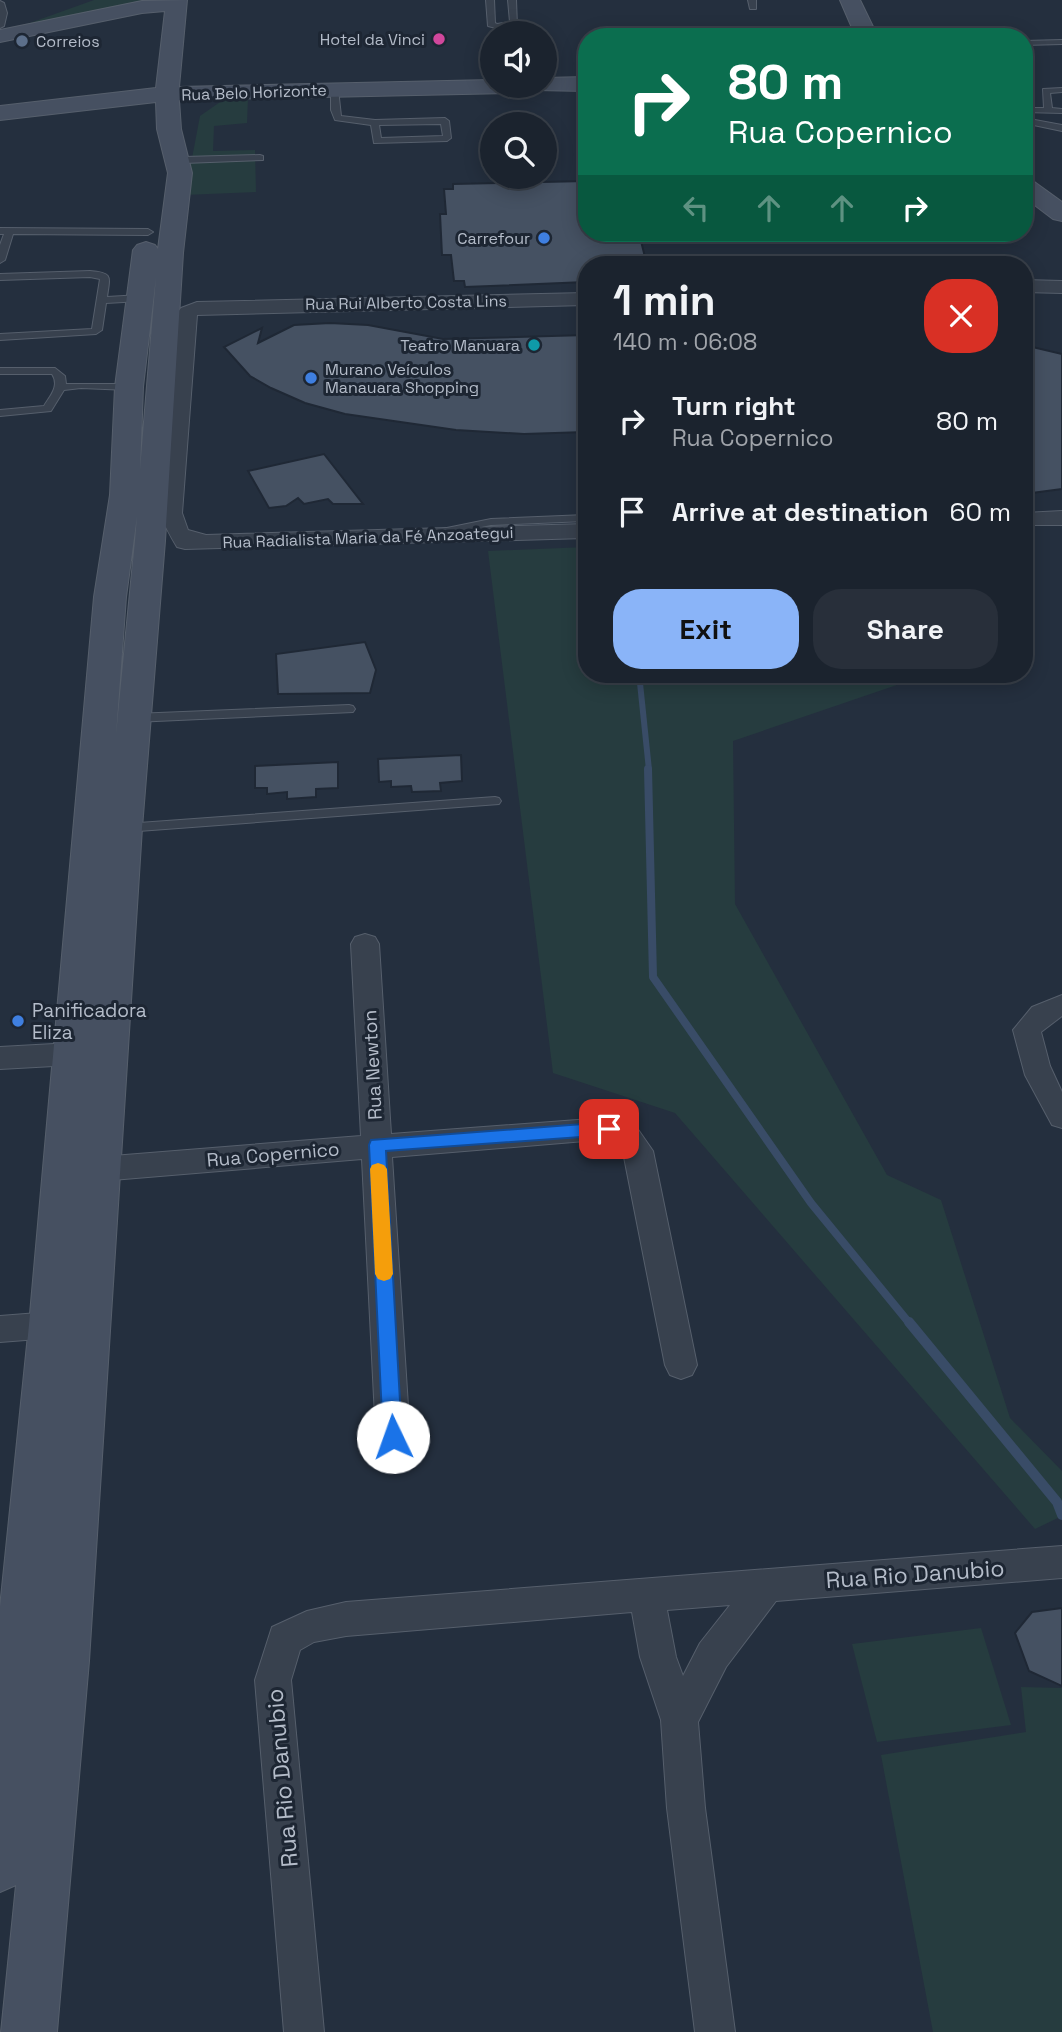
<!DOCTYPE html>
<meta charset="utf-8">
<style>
:root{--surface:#1b232e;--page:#282f3a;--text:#f1f3f6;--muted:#a0a4aa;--line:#39404a;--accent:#8ab4f8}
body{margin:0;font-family:"Space Grotesk",sans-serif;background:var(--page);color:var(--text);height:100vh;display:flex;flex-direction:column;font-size:26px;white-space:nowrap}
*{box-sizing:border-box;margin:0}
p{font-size:23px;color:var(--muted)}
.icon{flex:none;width:38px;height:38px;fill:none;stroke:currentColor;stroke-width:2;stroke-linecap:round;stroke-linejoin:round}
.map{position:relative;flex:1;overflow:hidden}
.sheet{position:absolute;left:578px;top:256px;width:455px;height:427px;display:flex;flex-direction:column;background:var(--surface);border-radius:28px;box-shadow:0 4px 18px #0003,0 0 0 2px var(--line)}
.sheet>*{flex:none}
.banner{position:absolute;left:578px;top:28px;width:455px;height:214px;border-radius:28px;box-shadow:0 4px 18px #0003,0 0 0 2px var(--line);background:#0b6e4f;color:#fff;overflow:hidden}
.buttons{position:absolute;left:480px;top:21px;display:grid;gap:14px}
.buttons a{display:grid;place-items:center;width:77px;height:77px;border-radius:50%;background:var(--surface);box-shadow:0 4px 18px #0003,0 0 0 2px var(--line);font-size:35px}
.pin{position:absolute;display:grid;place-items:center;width:60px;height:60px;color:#fff;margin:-30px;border-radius:14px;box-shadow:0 4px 10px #0006}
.me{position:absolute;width:77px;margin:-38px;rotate:357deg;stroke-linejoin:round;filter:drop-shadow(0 0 5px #0008)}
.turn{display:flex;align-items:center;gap:24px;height:147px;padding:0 35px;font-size:32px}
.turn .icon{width:91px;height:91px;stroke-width:2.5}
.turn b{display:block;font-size:49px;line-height:60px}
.lanes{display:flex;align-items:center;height:66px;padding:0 35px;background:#0003;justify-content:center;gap:35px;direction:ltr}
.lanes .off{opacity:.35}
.round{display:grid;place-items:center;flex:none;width:74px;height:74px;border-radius:28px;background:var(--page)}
.head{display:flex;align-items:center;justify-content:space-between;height:119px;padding:0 35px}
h1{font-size:42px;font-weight:800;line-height:52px}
.cta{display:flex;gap:14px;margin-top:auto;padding:14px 35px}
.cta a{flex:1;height:80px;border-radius:28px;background:var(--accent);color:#111;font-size:28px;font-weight:800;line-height:80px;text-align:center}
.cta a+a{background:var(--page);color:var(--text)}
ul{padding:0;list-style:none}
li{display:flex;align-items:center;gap:21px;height:91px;padding:0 35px}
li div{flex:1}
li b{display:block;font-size:26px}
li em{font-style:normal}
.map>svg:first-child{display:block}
.green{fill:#263c3f}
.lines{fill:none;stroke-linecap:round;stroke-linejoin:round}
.stream-far2{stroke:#394c67;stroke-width:6}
.stream-far1{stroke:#394c67;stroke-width:8}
.stream{stroke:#394c67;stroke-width:10}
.building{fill:#455162;stroke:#1f2835;stroke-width:2}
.lane-casing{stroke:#565f6c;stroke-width:2}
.street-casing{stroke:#565f6c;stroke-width:2}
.secondary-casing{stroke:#565f6c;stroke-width:2}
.lane{fill:#38414e;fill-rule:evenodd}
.street{fill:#38414e;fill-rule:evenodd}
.secondary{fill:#465061;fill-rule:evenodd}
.route{fill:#1a73e8;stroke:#114b97;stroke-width:2}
.slow{fill:#f59e0b}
.hotel-dot{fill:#d1479c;stroke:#1d2633;stroke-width:2.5}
.service-dot{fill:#5c6f8a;stroke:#1d2633;stroke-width:2.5}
.shop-dot{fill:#3f7fe0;stroke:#1d2633;stroke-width:2.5}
.culture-dot{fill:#0f9aa8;stroke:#1d2633;stroke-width:2.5}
.labels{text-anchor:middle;stroke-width:6;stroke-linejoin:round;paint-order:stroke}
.far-poi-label{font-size:16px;fill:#b4bcc9;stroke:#1d2633;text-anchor:end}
.far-street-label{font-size:16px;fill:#b4bcc9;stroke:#1d2633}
.poi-label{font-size:19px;fill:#b4bcc9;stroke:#1d2633;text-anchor:start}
.street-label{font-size:19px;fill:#b4bcc9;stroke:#1d2633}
.near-street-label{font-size:23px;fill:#b4bcc9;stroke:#1d2633}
</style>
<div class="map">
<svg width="1062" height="2032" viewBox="0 0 1062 2032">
<rect width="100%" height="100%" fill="#242f3e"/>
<g class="green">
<polygon points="94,0 165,0 13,29"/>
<polygon points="248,99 247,123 214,126 213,151 255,150 256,192 185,195 200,116 223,100"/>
<polygon points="586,547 586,674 929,674 733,741 735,904 887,1175 941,1200 1010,1418 1062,1471 1062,1516 1035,1529 675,1113 553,1073 488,551"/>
<polygon points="981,1628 1011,1725 877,1742 852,1644"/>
<polygon points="1021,1687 1062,1688 1062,2032 933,2032 881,1755 1026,1732"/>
</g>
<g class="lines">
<polyline class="stream-far2" points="649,770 640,683 666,674"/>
<polyline class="stream-far1" points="648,769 653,977 811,1203 910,1324"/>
<polyline class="stream" points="909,1322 1057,1502 1062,1515"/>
</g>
<g class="building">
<polygon points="586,181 586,233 639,233 646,261 633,262 633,264 586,264 586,282 465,287 464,281 454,281 451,255 442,255 440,214 446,214 444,189 453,189 453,184"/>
<polygon points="330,323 368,325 443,339 586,335 586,432 524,434 456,430 345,414 305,403 271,388 250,376 224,347 262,328 258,343 294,325"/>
<polygon points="1024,345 1062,354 1062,489 1024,494"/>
<polygon points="324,454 363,504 333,504 328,499 304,504 298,498 286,506 269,508 248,471"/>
<polygon points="365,642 376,670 370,693 278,694 276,654"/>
<polygon points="461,755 462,781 440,783 441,791 412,792 411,786 391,787 391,781 379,782 378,759"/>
<polygon points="338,762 338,788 316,789 316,797 287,799 287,792 267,794 267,788 255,788 255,766"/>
<polygon points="1062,1608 1062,1686 1029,1671 1015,1633 1032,1612"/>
</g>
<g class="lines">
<defs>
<g id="lane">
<polygon points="486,0 494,0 495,23 497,24 510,22 508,0 516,0 517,26 496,28 488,26"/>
<polygon points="748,0 756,0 756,9 750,9"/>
<polygon points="0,1 4,3 7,13 4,26 0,28"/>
<polygon points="1062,40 1062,44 1024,45 1024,41"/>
<path d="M331 87 338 89 341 116 375 120 445 118 449 121 451 138 447 141 374 143 371 125 335 120 331 110ZM441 124 443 136 381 138 379 125Z"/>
<polygon points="1062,88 1062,92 1050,93 1052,108 1062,109 1062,113 1024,112 1024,108 1044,108 1043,89"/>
<polygon points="1024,118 1062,125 1062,131 1024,123"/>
<polygon points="260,155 263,156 263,160 184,163 180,160 184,157"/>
<polygon points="0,228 148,229 153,232 148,235 13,234 5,260 0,263 0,245 4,234 0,234"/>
<path d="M90 271C113 273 110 276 107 297L141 295 146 298 141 301 106 303 102 330 96 334 0 340V334L92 329 100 279 90 277 0 280V274Z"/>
<path d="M0 368H55L65 376 66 384H129L134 387 129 390 81 388 64 390 51 411 0 416V410L44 406C50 396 60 386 52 374H0Z"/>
<polygon points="586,515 586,521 491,525 442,535 437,532 442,529 491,519"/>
<polygon points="349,705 353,706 355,709 353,712 134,722 128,718 134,714"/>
<polygon points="495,797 499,798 501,801 499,804 125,832 119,828 125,824"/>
</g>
<g id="street">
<polygon points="1024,280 1062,281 1062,293 1024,292"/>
<path d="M586 293V305L197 315 182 513 188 530 206 535 586 524V538L185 549 177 547C171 537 165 527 160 513L178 312 181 308 197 302Z"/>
<polygon points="1062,511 1062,525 1024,525 1024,513"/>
<polygon points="365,934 375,937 379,944 391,1134 604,1118 637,1128 653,1151 697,1365 692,1375 681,1379 670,1375 665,1365 623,1152 612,1142 597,1140 392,1157 410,1437 405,1447 393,1451 381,1447 376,1437 362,1159 100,1181 89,1177 85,1169 89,1161 100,1157 361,1136 351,944 355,937"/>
<polygon points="1062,995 1062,1016 1041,1032 1050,1066 1062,1092 1062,1128 1052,1125 1025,1075 1013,1030 1032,1007"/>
<polygon points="72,1043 82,1047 86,1054 82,1061 72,1065 0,1069 0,1047"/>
<polygon points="51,1312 62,1316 67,1325 62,1334 51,1338 0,1342 0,1316"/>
<path d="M1062 1546V1578L776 1601 726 1667 698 1722 705 1808 735 2032H695L667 1808 661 1720 640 1657 632 1612 346 1636 314 1642 300 1650 291 1680 324 2032H284L255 1680 272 1627 307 1611 346 1602ZM730 1605 700 1643 683 1676 676 1657 667 1610Z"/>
</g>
<g id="secondary">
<path d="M187 0 179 87 492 80V86H520L517 91 509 93 179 100 181 129 192 173 183 253 165 541 142 828 89 1661 57 2032H1L16 1885 0 1892V1607L29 1325 94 597 110 495 115 387 133 250 137 245 146 242 155 245 158 249 168 173 157 129 156 102 0 120V106L156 88 165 11 142 13 0 42V30L142 1ZM156 277 140 470 143 387ZM137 516 135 541 116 735 126 597Z"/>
<polygon points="840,0 860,0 878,37 856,37"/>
<polygon points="586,77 586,91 536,90 533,86 544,86 544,78"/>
<polygon points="1024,179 1033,181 1062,202 1062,221 1053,219 1024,197"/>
</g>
</defs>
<use href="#lane" class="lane-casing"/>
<use href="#street" class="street-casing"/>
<use href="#secondary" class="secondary-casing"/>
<use href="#lane" class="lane"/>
<use href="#street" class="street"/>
<use href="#secondary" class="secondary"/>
</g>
<polygon class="route" points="609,1122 615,1124 617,1129 615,1133 609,1135 386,1151 402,1437 399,1442 393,1445 386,1442 383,1437 369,1145 371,1140"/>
<polygon class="slow" points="378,1163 384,1165 387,1169 393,1274 390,1279 384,1281 378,1279 375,1274 370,1169 372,1165"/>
<circle class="hotel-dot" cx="439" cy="39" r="7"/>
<circle class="service-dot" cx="22" cy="41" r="7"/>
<g class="shop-dot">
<circle cx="544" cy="238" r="7"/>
<circle cx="311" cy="378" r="7"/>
<circle cx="18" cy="1021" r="7"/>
</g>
<circle class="culture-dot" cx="534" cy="345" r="7"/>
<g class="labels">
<g class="far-poi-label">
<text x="425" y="45">Hotel da Vinci</text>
<text x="36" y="47" text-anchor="start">Correios</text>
<text x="530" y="244">Carrefour</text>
<text x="520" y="351">Teatro Manuara</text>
<text x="325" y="375" text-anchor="start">Murano Veículos<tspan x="325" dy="18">Manauara Shopping</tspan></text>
</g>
<g class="far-street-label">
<text transform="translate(254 92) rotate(-2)" y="6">Rua Belo Horizonte</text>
<text transform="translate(406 302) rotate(-1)" y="6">Rua Rui Alberto Costa Lins</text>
<text transform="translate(368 537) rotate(-2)" y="6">Rua Radialista Maria da Fé Anzoategui</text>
</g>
<g class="poi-label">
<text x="32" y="1017">Panificadora<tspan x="32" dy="22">Eliza</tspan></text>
</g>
<g class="street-label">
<text transform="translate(372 1065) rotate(-93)" y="7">Rua Newton</text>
<text transform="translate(273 1154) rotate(-5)" y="7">Rua Copernico</text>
</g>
<g class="near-street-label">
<text transform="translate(915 1574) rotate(-4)" y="8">Rua Rio Danubio</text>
<text transform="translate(282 1778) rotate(-95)" y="8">Rua Rio Danubio</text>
</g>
</g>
</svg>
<div class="buttons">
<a><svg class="icon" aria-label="sound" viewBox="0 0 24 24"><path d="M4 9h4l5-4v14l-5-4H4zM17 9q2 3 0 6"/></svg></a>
<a><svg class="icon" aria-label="search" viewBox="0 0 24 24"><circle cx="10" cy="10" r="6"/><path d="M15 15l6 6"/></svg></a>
</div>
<div class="pin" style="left:609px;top:1129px;background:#d93025"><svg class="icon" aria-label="arrive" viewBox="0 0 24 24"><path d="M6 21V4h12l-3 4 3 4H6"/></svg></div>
<svg class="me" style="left:393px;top:1437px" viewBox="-20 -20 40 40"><circle r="19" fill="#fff"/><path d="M0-13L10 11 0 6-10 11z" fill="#1a73e8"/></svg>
<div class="banner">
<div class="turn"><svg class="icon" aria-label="right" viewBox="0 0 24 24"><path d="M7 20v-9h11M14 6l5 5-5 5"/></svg><div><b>80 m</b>Rua Copernico</div></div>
<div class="lanes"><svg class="icon off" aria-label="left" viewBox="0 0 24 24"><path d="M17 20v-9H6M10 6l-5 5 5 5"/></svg><svg class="icon off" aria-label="ahead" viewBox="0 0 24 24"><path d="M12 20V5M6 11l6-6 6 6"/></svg><svg class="icon off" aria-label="ahead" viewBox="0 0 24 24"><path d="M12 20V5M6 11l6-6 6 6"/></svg><svg class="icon" aria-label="right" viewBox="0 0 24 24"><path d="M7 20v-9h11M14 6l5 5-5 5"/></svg></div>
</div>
<section class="sheet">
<div class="head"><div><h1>1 min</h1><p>140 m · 06:08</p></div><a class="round" style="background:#d93025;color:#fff"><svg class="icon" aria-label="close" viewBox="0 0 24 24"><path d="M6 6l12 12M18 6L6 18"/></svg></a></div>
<ul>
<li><svg class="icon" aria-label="right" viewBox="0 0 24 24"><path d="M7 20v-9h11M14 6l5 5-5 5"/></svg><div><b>Turn right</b><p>Rua Copernico</p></div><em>80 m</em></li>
<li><svg class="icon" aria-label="arrive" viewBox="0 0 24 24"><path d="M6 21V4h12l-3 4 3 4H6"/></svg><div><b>Arrive at destination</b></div><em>60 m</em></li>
</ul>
<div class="cta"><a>Exit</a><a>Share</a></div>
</section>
</div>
